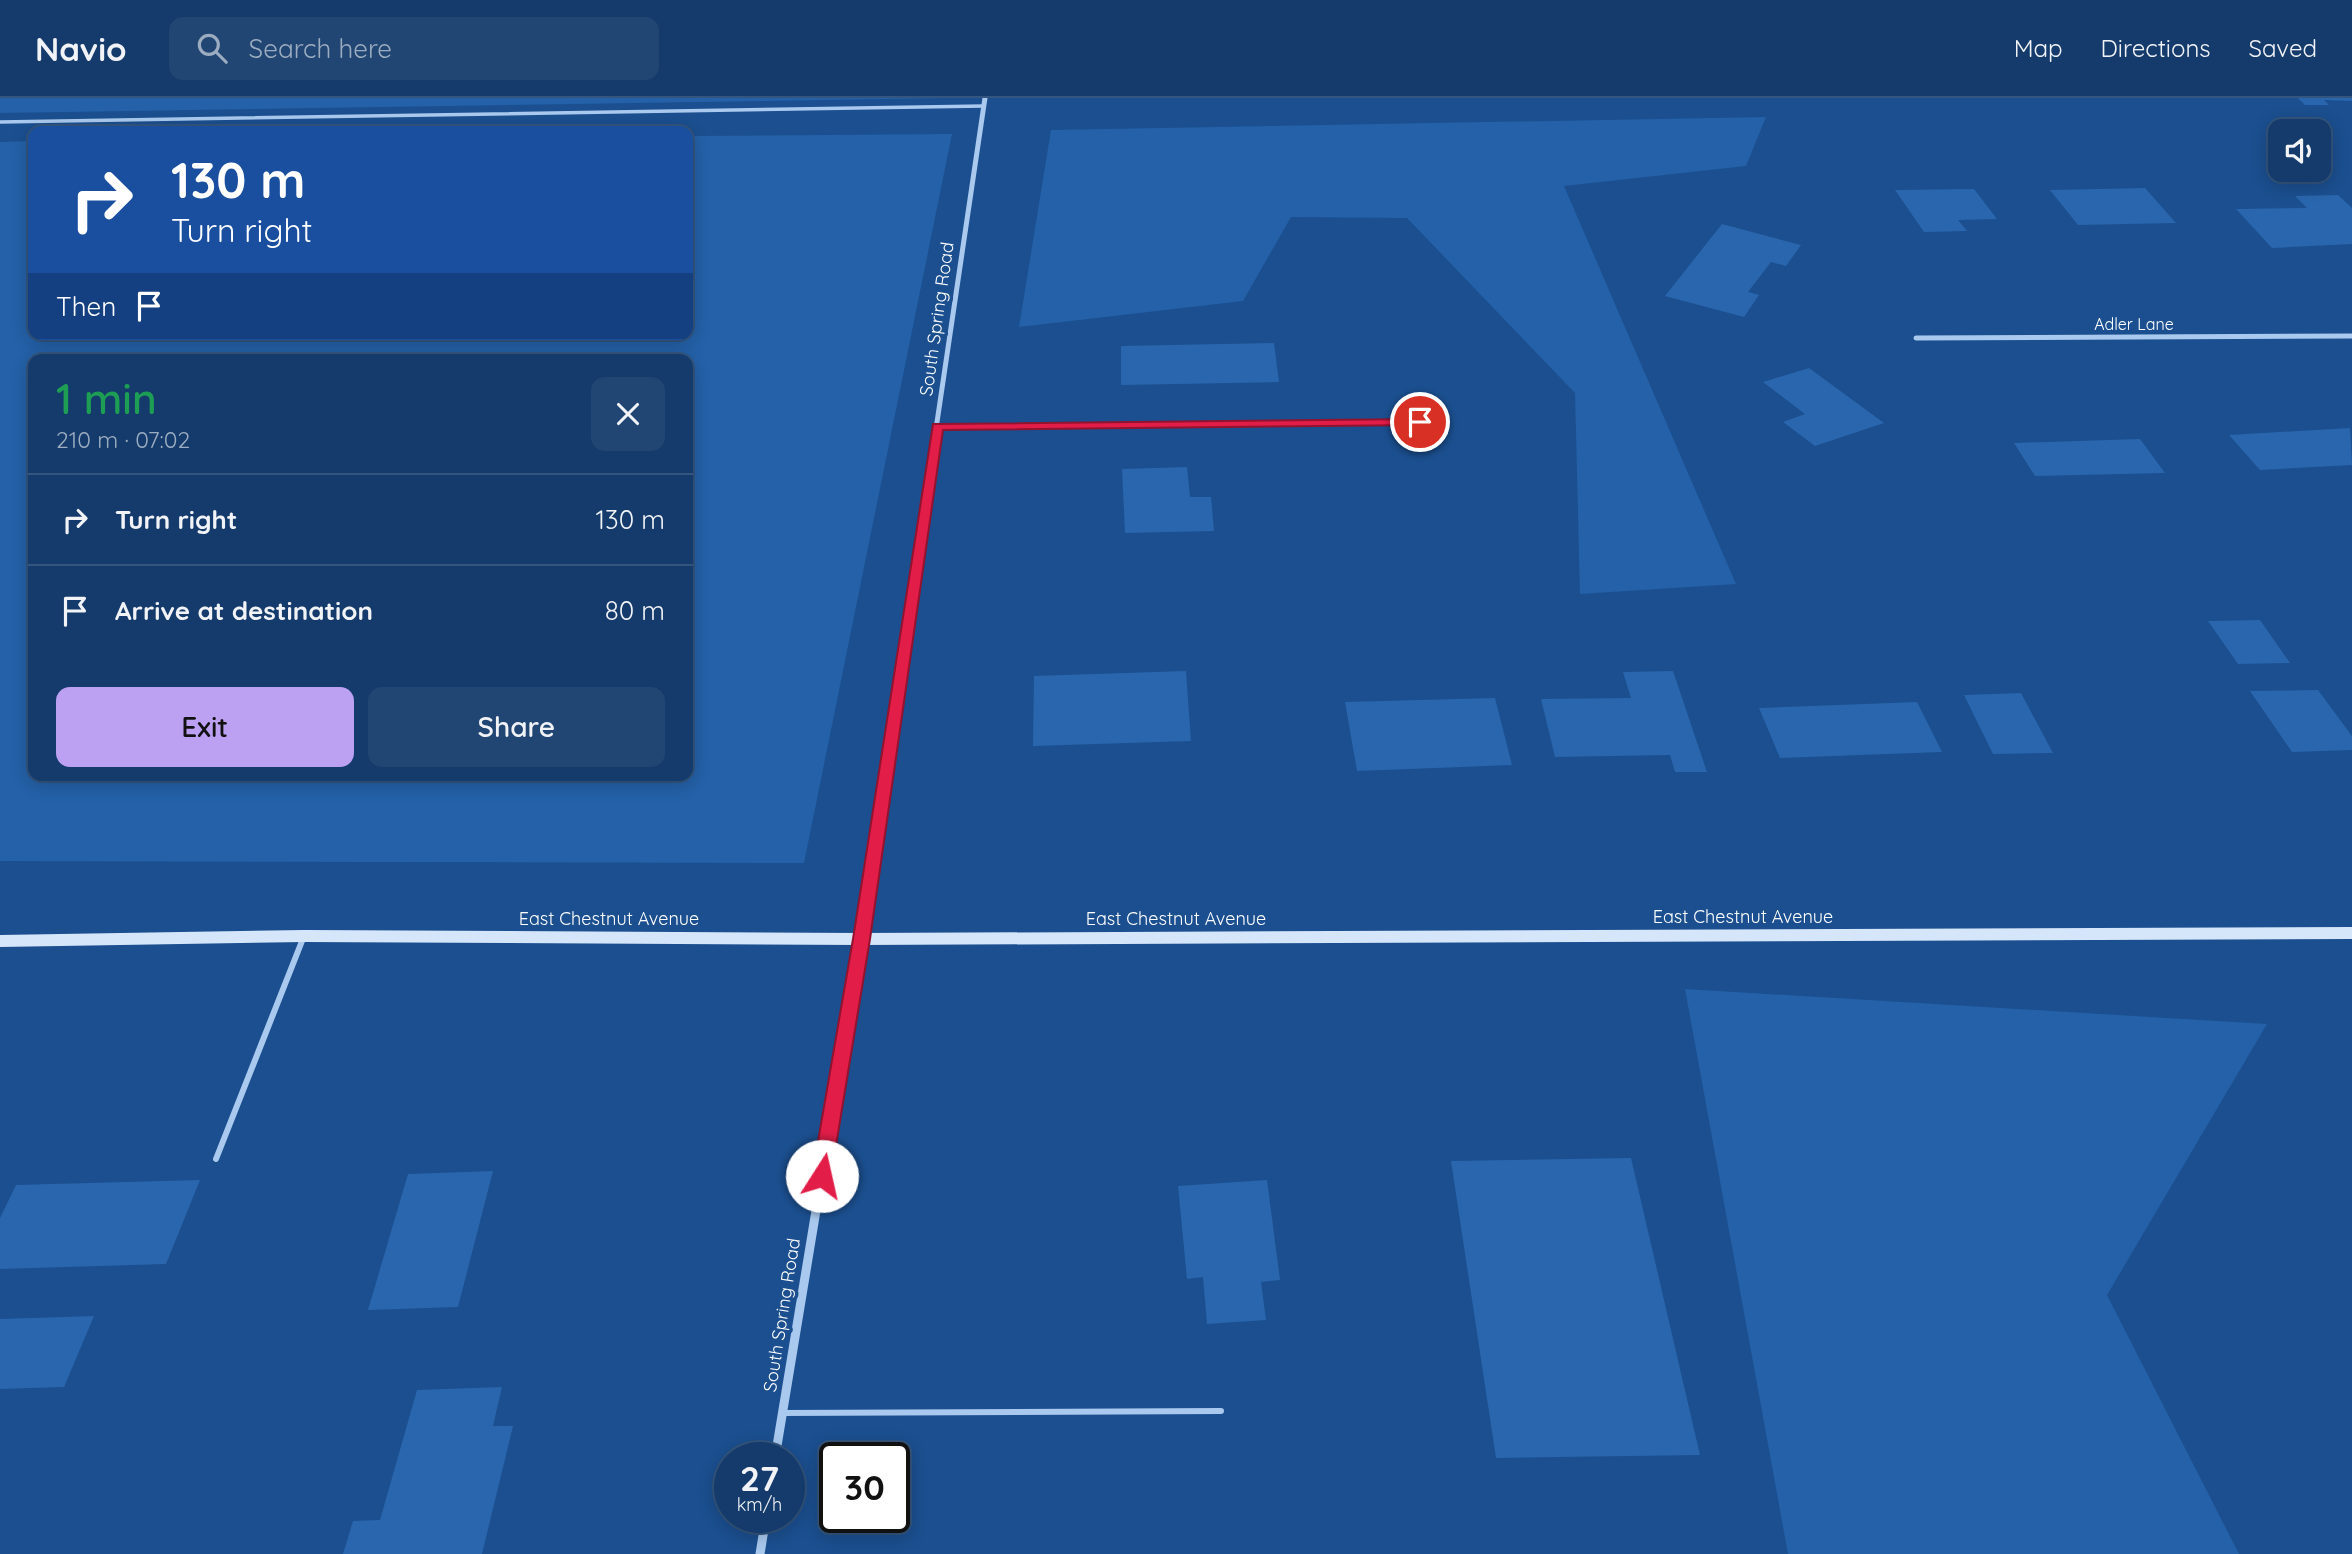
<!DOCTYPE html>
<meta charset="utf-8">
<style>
:root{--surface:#143b6b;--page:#214673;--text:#f1f3f6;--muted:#9dadc1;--line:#33557e;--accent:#bca0f2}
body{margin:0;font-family:Quicksand,sans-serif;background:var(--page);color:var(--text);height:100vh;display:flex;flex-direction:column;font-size:26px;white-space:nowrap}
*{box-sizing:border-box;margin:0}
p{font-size:23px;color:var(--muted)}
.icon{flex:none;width:38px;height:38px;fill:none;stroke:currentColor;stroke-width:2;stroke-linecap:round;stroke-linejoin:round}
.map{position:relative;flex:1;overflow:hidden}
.panel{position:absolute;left:28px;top:256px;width:665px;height:427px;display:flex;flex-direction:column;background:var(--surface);border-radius:14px;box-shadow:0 4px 18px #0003,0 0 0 2px var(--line)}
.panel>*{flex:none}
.banner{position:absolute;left:28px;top:28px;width:665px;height:214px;border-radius:14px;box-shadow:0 4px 18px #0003,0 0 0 2px var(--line);background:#1a4fa0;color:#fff;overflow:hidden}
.controls{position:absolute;left:2268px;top:21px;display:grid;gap:14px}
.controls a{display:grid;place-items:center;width:63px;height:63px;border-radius:14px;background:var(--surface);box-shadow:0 4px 18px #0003,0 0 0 2px var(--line);font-size:35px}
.speed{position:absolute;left:714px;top:1344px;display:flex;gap:14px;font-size:35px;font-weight:700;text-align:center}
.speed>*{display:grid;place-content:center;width:91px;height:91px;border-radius:50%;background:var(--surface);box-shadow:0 4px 18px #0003,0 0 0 2px var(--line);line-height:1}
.speed small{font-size:18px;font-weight:400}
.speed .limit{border:4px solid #111;border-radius:10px;background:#fff;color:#111}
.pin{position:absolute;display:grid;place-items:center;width:60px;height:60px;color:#fff;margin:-30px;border:4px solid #fff;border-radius:50%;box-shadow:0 2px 7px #0007}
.me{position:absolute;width:77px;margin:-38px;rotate:10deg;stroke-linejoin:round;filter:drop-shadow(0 0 5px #0008)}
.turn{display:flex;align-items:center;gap:24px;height:147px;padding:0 28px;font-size:32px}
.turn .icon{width:91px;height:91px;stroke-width:2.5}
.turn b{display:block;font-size:49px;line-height:60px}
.then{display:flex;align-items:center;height:66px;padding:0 28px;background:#0003;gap:14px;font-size:26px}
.round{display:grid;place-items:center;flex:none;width:74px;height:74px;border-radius:14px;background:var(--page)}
.head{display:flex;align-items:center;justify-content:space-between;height:119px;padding:0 28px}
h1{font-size:42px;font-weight:600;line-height:52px;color:#1e9e55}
.cta{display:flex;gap:14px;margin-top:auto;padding:14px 28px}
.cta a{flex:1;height:80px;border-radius:14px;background:var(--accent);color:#111;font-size:28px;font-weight:600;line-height:80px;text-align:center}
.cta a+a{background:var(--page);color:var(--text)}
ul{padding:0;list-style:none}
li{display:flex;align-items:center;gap:21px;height:91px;padding:0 28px;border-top:2px solid var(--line)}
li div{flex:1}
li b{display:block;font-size:26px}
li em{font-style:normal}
header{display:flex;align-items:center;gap:42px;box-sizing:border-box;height:98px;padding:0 35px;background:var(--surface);border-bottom:2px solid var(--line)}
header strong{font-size:33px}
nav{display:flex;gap:38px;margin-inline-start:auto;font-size:24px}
.search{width:490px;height:63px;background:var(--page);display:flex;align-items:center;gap:18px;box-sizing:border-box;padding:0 24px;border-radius:14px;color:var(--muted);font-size:26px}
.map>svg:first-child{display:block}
.green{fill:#2461a8;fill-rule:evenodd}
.building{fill:#2a66ad}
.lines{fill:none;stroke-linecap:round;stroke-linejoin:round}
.lane-far1{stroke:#a9c9ee;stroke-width:3.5}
.lane{stroke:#a9c9ee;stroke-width:6}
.street-far2{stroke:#a9c9ee;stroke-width:5}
.street-far1{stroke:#a9c9ee;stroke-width:6}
.street{stroke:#a9c9ee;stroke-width:9}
.secondary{fill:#d6e6fa;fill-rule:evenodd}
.route{fill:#e11d48;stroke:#92132f;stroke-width:2}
.labels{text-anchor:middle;stroke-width:7;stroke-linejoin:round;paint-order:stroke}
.far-street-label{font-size:16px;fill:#fff;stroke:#1b4f8f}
.street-label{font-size:18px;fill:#fff;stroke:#1b4f8f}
</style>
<header>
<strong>Navio</strong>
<div class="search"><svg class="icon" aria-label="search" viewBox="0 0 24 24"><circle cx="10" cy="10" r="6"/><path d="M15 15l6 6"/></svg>Search here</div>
<nav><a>Map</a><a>Directions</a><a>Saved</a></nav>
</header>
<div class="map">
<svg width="2352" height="1456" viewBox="0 0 2352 1456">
<rect width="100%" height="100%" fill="#1b4f8f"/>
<g class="green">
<polygon points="0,0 951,0 0,15"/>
<polygon points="1766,19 1746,68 1564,88 1736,486 1580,496 1575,295 1407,120 1291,119 1243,203 1019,229 1051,32"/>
<path d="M952 36 804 765 0 763V44L33 43V236H688V38ZM33 261H688V677H33Z"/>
<polygon points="1685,891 2267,926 2107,1197 2239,1456 1788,1456"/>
</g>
<g class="building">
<polygon points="2298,0 2352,0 2352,3 2324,2 2329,7 2305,7"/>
<polygon points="2145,90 2176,125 2078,127 2050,92"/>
<polygon points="1974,91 1997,121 1958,122 1967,133 1924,134 1895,92"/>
<polygon points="2338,97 2352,110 2352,146 2272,150 2236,111 2307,110 2295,98"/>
<polygon points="1722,126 1801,147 1786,168 1771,164 1748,194 1759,197 1744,219 1665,198"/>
<polygon points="1274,245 1279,284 1121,287 1121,248"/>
<polygon points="1809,270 1884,325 1815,348 1783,324 1805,316 1763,284"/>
<polygon points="2350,330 2352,367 2260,372 2229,337"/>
<polygon points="2140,341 2165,375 2035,378 2014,345"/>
<polygon points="1187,369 1190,399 1211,399 1214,433 1125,435 1122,371"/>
<polygon points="2260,522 2290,565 2238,566 2208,523"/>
<polygon points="1186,573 1191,643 1033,648 1034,578"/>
<polygon points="1673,573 1707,674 1675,674 1670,657 1555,659 1541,601 1631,600 1623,574"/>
<polygon points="2318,592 2352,638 2352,652 2292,654 2250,593"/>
<polygon points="2021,595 2053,655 1993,656 1964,597"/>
<polygon points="1495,600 1512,667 1357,673 1345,604"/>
<polygon points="1917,604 1942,654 1780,660 1759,610"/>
<polygon points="1631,1060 1700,1357 1496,1360 1451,1063"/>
<polygon points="493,1073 458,1209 368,1212 408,1076"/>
<polygon points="200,1082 166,1166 0,1171 0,1120 16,1087"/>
<polygon points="1267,1082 1280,1182 1261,1184 1266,1222 1207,1226 1203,1179 1187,1181 1178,1088"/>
<polygon points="94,1218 64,1289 0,1291 0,1221"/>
<polygon points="502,1289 493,1328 513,1328 482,1456 343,1456 353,1423 380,1422 417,1292"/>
</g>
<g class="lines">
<g class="lane-far1">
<polyline points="0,24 984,8"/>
<polyline points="937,328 1448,324"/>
</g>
<g class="lane">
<polyline points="216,1061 304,838"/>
<polyline points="782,1315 1221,1313"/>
</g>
<g class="street-far2">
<polyline points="1916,240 2352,238"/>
<polyline points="932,358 985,0"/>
</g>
<polyline class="street-far1" points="862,831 932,356"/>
<g class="street">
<polyline points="775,1360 863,829"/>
<polyline points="760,1456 766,1419"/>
</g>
<polygon class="secondary" points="2352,829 2352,841 861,847 304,844 0,849 0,837 304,832 861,835"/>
</g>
<polygon class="route" points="1420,321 1427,324 1425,327 943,332 870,841 831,1078 828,1083 815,1083 812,1078 853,841 933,326"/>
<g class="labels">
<g class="far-street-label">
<text x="2134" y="232">Adler Lane</text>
</g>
<g class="street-label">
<text transform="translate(937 221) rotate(-82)" y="6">South Spring Road</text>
<text x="1743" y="825">East Chestnut Avenue</text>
<text x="609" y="827">East Chestnut Avenue</text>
<text x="1176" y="827">East Chestnut Avenue</text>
<text transform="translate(782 1217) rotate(-81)" y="6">South Spring Road</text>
</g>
</g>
</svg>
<div class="controls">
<a><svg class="icon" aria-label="sound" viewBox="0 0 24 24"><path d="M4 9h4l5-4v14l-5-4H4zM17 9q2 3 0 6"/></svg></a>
</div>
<div class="speed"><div>27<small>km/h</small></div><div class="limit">30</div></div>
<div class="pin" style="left:1420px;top:324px;background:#d93025"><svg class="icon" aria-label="arrive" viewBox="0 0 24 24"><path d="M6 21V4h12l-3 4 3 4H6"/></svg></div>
<svg class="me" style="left:822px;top:1078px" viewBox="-20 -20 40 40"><circle r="19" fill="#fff"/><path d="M0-13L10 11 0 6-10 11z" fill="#e11d48"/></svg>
<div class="banner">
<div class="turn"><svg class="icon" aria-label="right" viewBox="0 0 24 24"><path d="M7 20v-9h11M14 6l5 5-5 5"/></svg><div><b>130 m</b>Turn right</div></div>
<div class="then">Then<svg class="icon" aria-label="arrive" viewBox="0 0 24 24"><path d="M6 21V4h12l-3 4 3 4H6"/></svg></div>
</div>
<section class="panel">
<div class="head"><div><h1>1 min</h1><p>210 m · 07:02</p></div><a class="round"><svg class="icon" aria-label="close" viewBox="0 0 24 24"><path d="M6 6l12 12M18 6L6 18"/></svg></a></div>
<ul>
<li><svg class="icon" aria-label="right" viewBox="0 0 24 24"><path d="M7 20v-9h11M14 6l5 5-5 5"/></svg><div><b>Turn right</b></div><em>130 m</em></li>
<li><svg class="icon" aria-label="arrive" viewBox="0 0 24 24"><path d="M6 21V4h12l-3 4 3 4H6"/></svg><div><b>Arrive at destination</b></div><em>80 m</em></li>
</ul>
<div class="cta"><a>Exit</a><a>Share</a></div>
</section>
</div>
